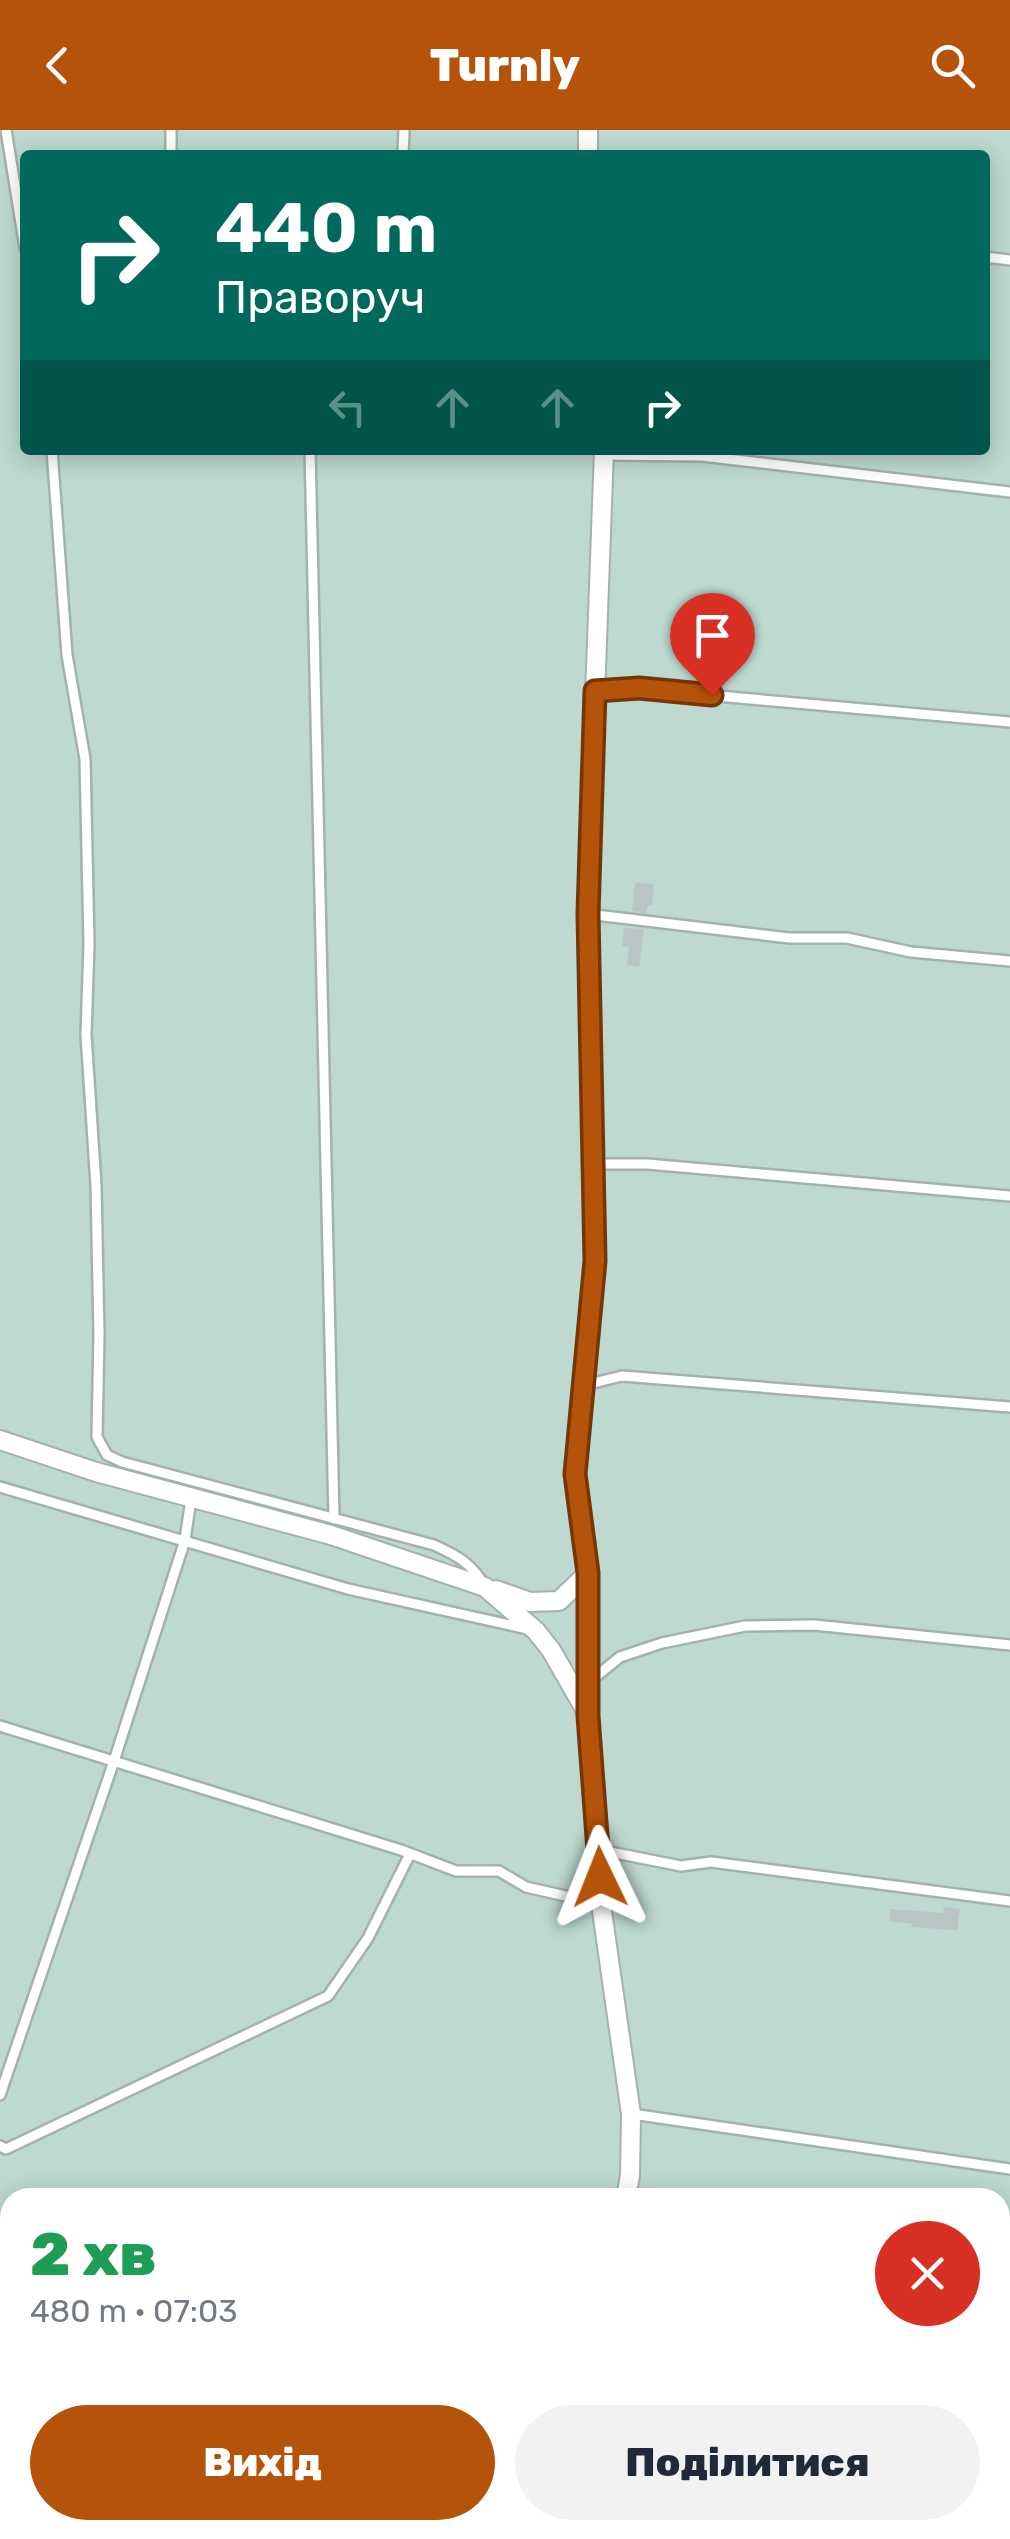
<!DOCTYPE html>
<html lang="uk">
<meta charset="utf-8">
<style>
:root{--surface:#fff;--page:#f2f2f3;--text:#1f2937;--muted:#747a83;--accent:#b45309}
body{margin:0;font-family:Rubik,sans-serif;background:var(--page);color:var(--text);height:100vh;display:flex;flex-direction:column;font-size:38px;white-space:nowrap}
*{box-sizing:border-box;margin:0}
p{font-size:32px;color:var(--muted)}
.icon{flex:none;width:55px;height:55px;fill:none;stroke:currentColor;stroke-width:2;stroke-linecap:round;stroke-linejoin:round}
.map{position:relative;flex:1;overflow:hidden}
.sheet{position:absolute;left:0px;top:2058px;width:1010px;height:352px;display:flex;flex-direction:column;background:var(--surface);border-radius:30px 30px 0 0;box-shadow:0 5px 25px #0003}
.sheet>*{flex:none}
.hud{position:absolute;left:20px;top:20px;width:970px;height:305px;border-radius:10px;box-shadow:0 5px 25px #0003;background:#00695c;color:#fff;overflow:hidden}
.pin{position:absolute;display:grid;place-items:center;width:85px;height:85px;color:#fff;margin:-102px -42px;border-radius:50% 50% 50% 0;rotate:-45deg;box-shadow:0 0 10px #0007}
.pin .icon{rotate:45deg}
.me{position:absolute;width:110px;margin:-55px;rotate:358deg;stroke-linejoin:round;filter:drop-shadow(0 0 8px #0008)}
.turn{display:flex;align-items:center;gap:35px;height:210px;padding:0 30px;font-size:45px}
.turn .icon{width:130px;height:130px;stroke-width:2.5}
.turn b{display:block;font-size:70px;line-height:85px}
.lanes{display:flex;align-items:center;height:95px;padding:0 30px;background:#0003;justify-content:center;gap:50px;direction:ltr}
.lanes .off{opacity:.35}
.round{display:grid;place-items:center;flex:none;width:105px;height:105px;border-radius:52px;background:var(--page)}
.headline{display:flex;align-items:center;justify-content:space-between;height:170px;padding:0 30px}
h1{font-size:60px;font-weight:800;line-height:75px;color:#1e9e55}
.button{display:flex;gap:20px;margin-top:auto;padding:20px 30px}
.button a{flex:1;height:115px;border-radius:60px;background:var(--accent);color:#fff;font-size:40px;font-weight:800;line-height:115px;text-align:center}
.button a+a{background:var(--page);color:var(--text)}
header{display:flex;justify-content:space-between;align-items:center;height:130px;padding:0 30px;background:var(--accent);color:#fff;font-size:45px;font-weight:800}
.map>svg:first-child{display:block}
.green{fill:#bdd9d0;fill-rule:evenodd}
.building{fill:#b8c5c4}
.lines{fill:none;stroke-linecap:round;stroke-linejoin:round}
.lane-casing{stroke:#a5b1b1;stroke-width:14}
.street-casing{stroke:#a5b1b1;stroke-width:22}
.path{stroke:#86a8aa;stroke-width:4;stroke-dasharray:5 8;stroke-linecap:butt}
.lane{stroke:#fff;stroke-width:9}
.street{stroke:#fff;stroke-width:18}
.route-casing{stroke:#753606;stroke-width:25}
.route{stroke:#b45309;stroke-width:18}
</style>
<header><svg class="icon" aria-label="back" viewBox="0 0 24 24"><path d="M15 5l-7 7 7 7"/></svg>Turnly<svg class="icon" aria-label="search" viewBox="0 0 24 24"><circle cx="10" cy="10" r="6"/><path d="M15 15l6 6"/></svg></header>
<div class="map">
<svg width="1010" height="2409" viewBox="0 0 1010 2409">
<rect width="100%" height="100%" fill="#e2eaea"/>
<path class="green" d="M0 0H1010V2409H0ZM25 25H985V320H25ZM10 2068H1000V2400H10Z"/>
<g class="building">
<polygon points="635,753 654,754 652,775 648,775 646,783 632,781"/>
<polygon points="624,798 644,799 639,837 627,835 629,817 622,816"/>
<polygon points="944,1777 960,1779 957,1800 911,1797 912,1794 889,1791 890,1779 943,1783"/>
</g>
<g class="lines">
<defs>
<g id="lane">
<polyline points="6,0 25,118"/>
<polyline points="171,25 171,0"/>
<polyline points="403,25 404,0"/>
<polyline points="985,127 1010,130"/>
<path d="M52 320 67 525 85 629 89 814 86 905 96 1055 99 1205 97 1307 107 1325 122 1332 434 1415C458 1426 471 1433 485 1456"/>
<polyline points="310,320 334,1389"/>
<polyline points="605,325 702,326 1010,362"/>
<polyline points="595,561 639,559 1010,592"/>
<polyline points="587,784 789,808 847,808 911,822 1010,831"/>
<polyline points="593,1034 647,1034 1010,1066"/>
<polyline points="585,1255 622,1246 1010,1277"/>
<polyline points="0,1357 348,1459 528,1499"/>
<polyline points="588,1553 620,1527 662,1513 745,1496 814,1495 1010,1515"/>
<polyline points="0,1596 401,1720 456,1741 499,1741 526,1757 601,1774"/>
<polyline points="600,1720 681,1736 711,1732 1010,1771"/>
<polyline points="0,1965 114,1631 185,1410 191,1369"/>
<polyline points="632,1984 1010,2039"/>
<polyline points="0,2016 6,2019 328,1866 368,1808 410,1724"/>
<polyline points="1000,2095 1010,2089"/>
<polyline points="831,2400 833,2409"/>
</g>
<g id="street">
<polyline points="588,25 588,0"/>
<polyline points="604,320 587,784 595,1131 575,1344 588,1443 588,1586 600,1720 601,1774 631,1984 630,2045 626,2068"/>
<polyline points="0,1310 96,1342 331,1405 485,1457 536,1501 551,1520 586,1581"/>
<polyline points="496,1460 530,1472 559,1471 588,1443"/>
<polyline points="554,2409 555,2400"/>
</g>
</defs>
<use href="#lane" class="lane-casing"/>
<use href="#street" class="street-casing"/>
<polyline class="path" points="602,2400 603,2409"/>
<use href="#lane" class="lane"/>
<use href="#street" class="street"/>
</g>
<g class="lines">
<defs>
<polyline id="route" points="600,1747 588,1586 588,1443 575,1344 595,1131 588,784 595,561 639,558 712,565"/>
</defs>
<use href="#route" class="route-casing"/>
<use href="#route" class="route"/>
</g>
</svg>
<div class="pin" style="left:712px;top:565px;background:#d93025"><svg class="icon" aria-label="arrive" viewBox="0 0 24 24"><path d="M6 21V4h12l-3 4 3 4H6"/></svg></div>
<svg class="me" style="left:600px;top:1747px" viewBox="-20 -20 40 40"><path d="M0-17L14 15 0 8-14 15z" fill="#b45309" stroke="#fff" stroke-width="4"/></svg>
<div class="hud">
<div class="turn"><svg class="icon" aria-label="right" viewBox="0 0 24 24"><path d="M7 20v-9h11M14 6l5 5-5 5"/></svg><div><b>440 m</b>Праворуч</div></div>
<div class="lanes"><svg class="icon off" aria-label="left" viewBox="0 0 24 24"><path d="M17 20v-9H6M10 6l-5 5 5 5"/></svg><svg class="icon off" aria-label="ahead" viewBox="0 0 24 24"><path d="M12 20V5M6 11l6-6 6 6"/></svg><svg class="icon off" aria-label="ahead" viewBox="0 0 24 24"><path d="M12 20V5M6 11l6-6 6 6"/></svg><svg class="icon" aria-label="right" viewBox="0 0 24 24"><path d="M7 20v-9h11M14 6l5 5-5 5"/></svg></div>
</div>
<section class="sheet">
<div class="headline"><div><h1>2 хв</h1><p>480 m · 07:03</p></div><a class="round" style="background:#d93025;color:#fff"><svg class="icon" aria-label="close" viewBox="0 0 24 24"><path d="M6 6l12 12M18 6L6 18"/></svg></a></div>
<div class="button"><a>Вихід</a><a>Поділитися</a></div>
</section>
</div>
